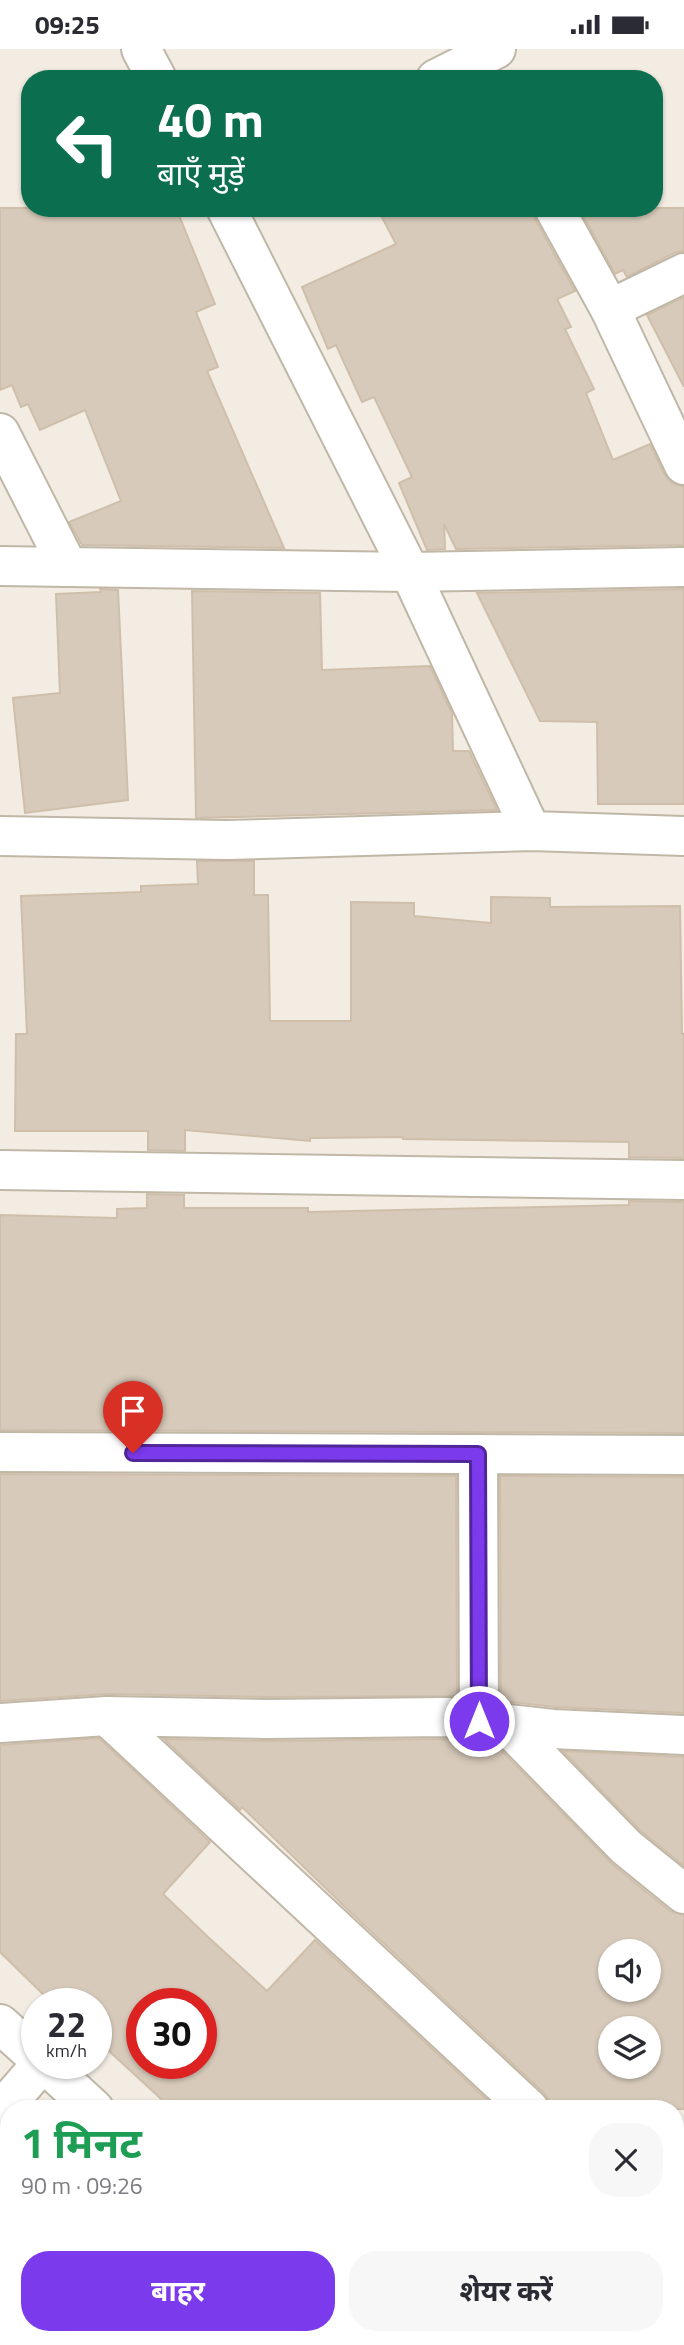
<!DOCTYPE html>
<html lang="hi">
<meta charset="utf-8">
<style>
:root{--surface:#fff;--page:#f7f7f7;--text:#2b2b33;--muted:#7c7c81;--accent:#7c3aed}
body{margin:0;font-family:"Titillium Web","Noto Sans Devanagari",sans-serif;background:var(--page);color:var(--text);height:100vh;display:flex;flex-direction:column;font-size:26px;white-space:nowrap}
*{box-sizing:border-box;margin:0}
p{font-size:23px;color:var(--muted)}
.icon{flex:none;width:38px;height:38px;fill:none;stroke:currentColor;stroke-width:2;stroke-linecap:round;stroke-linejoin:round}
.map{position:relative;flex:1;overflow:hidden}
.sheet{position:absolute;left:0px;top:2051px;width:684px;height:245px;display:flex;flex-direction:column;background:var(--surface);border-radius:28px 28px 0 0;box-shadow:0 2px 5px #0004}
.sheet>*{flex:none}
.guide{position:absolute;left:21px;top:21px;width:642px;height:147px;border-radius:28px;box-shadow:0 2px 5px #0004;background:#0b6e4f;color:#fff;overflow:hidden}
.fabs{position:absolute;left:598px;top:1890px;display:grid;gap:14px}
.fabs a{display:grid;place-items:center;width:63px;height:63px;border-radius:50%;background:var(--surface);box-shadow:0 2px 5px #0004;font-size:35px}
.speed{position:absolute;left:21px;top:1939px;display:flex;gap:14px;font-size:35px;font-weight:700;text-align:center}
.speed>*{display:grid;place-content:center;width:91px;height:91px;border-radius:50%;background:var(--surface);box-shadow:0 2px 5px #0004;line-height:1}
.speed small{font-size:18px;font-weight:400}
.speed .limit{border:10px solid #d22;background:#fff;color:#111}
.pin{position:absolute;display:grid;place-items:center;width:60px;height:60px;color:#fff;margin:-72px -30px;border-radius:50% 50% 50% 0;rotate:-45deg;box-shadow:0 0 7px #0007}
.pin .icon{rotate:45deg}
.me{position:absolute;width:77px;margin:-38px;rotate:0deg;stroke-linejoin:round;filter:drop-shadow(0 0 5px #0008)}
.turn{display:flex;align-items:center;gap:24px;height:147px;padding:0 21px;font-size:32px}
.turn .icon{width:91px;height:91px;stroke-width:2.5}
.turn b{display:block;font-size:49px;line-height:60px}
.round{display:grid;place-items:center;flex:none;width:74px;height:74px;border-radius:28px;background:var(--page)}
.summary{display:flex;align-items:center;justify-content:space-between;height:119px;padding:0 21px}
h1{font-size:42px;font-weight:700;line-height:52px;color:#1e9e55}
.cta{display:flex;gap:14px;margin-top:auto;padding:14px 21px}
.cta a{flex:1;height:80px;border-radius:28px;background:var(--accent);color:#fff;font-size:28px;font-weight:700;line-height:80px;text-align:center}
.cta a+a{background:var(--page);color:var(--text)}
.status{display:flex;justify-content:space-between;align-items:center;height:49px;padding:0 35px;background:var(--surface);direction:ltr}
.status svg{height:19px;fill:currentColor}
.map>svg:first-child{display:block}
.building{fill:#d7caba;stroke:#cfbfaa;stroke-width:2;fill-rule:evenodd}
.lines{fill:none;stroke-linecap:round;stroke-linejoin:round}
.street-casing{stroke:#c0b7a7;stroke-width:42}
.street{stroke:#fff;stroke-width:38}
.route-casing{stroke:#51269a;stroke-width:18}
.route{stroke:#7c3aed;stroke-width:12}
</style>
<div class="status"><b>09:25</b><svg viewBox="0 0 49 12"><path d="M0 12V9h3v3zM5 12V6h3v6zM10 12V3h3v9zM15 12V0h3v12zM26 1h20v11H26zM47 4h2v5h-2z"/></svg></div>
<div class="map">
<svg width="684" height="2296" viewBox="0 0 684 2296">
<rect width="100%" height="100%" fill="#f2ece2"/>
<g class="building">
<polygon points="0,159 176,159 215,255 196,263 218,318 207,322 284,499 82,496 69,473 121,452 85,361 40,381 28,355 21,358 12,336 0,341"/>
<polygon points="377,159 532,159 535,170 575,242 557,250 571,278 565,280 594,340 586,344 613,411 650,395 665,426 672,434 684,438 684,496 456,500 444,475 445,500 427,501 399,434 412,428 374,348 362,353 336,296 328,300 302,238 396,195"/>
<polygon points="579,159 684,159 684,202 674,204 627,228 623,221 615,225"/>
<polygon points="684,248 684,338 647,266"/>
<polygon points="100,540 118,541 128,751 25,764 13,649 60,644 56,545 101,543"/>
<polygon points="684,540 684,755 598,755 597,673 540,672 477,544"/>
<polygon points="192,542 320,544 322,621 430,617 452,664 453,702 469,702 497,761 196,769"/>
<polygon points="197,812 254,812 254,846 268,846 270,972 351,972 351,853 414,854 414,867 491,874 491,848 550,849 550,858 680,857 682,985 684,985 684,1109 629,1108 629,1093 403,1090 403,1088 310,1089 310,1092 185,1081 185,1102 148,1101 148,1082 15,1082 16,985 27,985 21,847 141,843 141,837 198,835"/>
<polygon points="147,1145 184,1146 184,1159 308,1159 308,1163 629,1156 629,1152 684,1153 684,1384 0,1381 0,1166 117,1169 117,1160 147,1159"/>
<polygon points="0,1425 456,1427 457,1647 267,1648 107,1645 0,1652"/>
<polygon points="500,1427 684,1428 684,1664 555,1658 501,1652"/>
<path d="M99 1689 210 1793 163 1845 208 1888 267 1942 315 1891 497 2060H172L96 1990V1955H53L0 1903V1696ZM142 1955H201V2014H142Z"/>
<path d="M164 1690 267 1692 445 1690 496 1696 612 1815 670 1862 684 1866V2060H550V2053L544 2044 346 1859 242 1758 240 1761ZM611 1902H649V1941H611ZM611 1979H649V2018H611Z"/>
<polygon points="563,1702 684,1708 684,1817 641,1782"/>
</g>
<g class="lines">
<defs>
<g id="street">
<polyline points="141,0 157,30"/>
<polyline points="436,30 496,0"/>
<polyline points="226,159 410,523 531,782"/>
<polyline points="554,159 610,260 684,416"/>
<polyline points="610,260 684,224"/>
<polyline points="0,384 68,518"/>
<polyline points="0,517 410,523 684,518"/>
<polyline points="0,787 227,791 531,782 684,787"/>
<polyline points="0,1121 684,1131"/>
<polyline points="0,1403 684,1406"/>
<polyline points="478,1405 479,1672"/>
<polyline points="107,1667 529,2060"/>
<polyline points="0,1674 107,1667 267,1670 446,1668 553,1680 684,1686"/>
<polyline points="507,1676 626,1798 684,1845"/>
<polyline points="0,1975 37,2008"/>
<polyline points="44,2014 94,2060"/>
<polyline points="0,2063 42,2014"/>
<polyline points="676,2219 684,2207"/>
<polyline points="345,2287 355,2296"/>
<polyline points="205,2296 214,2287"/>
<polyline points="584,2296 595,2287"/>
</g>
</defs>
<use href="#street" class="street-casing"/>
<use href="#street" class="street"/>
</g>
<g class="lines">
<defs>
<polyline id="route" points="133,1404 478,1405 479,1672"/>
</defs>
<use href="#route" class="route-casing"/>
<use href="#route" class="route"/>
</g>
</svg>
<div class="fabs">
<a><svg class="icon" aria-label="sound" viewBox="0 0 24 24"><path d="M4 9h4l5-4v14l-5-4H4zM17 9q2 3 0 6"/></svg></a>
<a><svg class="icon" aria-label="layers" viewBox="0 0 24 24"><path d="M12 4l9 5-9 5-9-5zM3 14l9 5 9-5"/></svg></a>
</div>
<div class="speed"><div>22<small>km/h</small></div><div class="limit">30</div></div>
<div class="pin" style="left:133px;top:1404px;background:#d93025"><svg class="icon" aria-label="arrive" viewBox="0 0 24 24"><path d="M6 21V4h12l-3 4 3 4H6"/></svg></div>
<svg class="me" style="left:479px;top:1672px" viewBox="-20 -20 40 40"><circle r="17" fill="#7c3aed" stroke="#fff" stroke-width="3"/><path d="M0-11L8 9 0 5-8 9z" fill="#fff"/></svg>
<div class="guide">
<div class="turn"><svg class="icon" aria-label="left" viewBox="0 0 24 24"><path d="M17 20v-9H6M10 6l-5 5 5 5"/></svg><div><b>40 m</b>बाएँ मुड़ें</div></div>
</div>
<section class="sheet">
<div class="summary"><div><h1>1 मिनट</h1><p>90 m · 09:26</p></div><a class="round"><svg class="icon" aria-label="close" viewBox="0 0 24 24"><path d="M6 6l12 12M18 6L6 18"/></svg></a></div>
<div class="cta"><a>बाहर</a><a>शेयर करें</a></div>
</section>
</div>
